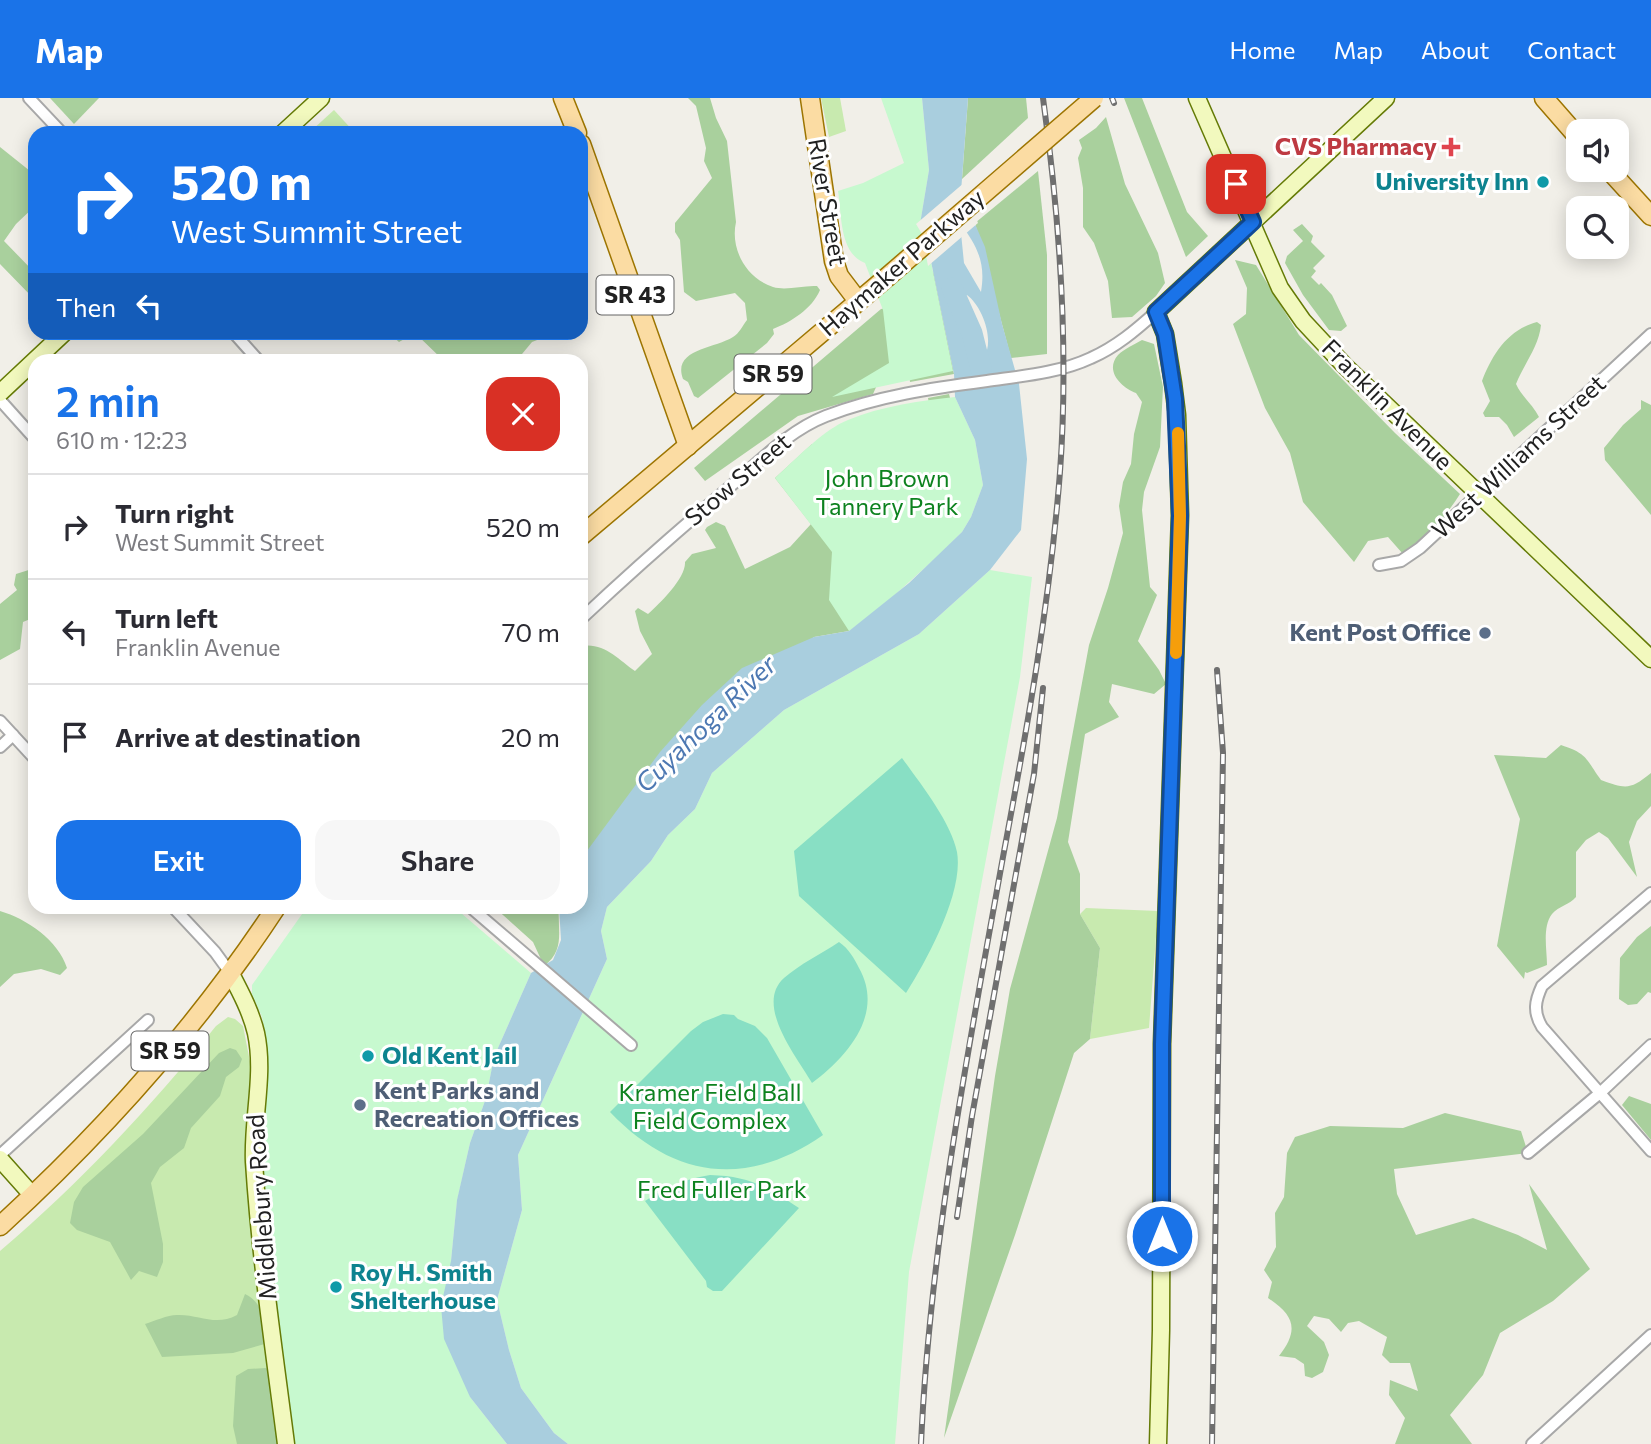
<!DOCTYPE html>
<meta charset="utf-8">
<style>
:root{--surface:#fff;--page:#f7f7f7;--text:#2b2b33;--muted:#7c7c81;--line:#e1e1e2;--accent:#1a73e8}
body{margin:0;font-family:Commissioner,sans-serif;background:var(--page);color:var(--text);height:100vh;display:flex;flex-direction:column;font-size:26px;white-space:nowrap}
*{box-sizing:border-box;margin:0}
p{font-size:23px;color:var(--muted)}
.icon{flex:none;width:38px;height:38px;fill:none;stroke:currentColor;stroke-width:2;stroke-linecap:round;stroke-linejoin:round}
.map{position:relative;flex:1;overflow:hidden}
.details{position:absolute;left:28px;top:256px;width:560px;height:560px;display:flex;flex-direction:column;background:var(--surface);border-radius:21px;box-shadow:0 4px 18px #0003}
.details>*{flex:none}
.guide{position:absolute;left:28px;top:28px;width:560px;height:214px;border-radius:21px;box-shadow:0 4px 18px #0003;background:#1a73e8;color:#fff;overflow:hidden}
.buttons{position:absolute;left:1566px;top:21px;display:grid;gap:14px}
.buttons a{display:grid;place-items:center;width:63px;height:63px;border-radius:14px;background:var(--surface);box-shadow:0 4px 18px #0003;font-size:35px}
.pin{position:absolute;display:grid;place-items:center;width:60px;height:60px;color:#fff;margin:-30px;border-radius:14px;box-shadow:0 4px 10px #0006}
.me{position:absolute;width:77px;margin:-38px;rotate:0deg;stroke-linejoin:round;filter:drop-shadow(0 0 5px #0008)}
.turn{display:flex;align-items:center;gap:24px;height:147px;padding:0 28px;font-size:32px}
.turn .icon{width:91px;height:91px;stroke-width:2.5}
.turn b{display:block;font-size:49px;line-height:60px}
.then{display:flex;align-items:center;height:66px;padding:0 28px;background:#0003;gap:14px;font-size:26px}
.round{display:grid;place-items:center;flex:none;width:74px;height:74px;border-radius:21px;background:var(--page)}
.headline{display:flex;align-items:center;justify-content:space-between;height:119px;padding:0 28px}
h1{font-size:42px;font-weight:600;line-height:52px;color:var(--accent)}
.button{display:flex;gap:14px;margin-top:auto;padding:14px 28px}
.button a{flex:1;height:80px;border-radius:21px;background:var(--accent);color:#fff;font-size:28px;font-weight:600;line-height:80px;text-align:center}
.button a+a{background:var(--page);color:var(--text)}
ul{padding:0;list-style:none}
li{display:flex;align-items:center;gap:21px;height:105px;padding:0 28px;border-top:2px solid var(--line)}
li div{flex:1}
li b{display:block;font-size:26px}
li em{font-style:normal}
header{display:flex;align-items:center;gap:42px;box-sizing:border-box;height:98px;padding:0 35px;background:var(--accent);color:#fff}
header strong{font-size:33px}
nav{display:flex;gap:38px;margin-inline-start:auto;font-size:24px}
.map>svg:first-child{display:block}
.grass{fill:#c8eaaf}
.forest{fill:#a9d09d}
.park{fill:#c7f9cf}
.pitch{fill:#88dfc4}
.water{fill:#a9cede;fill-rule:evenodd}
.pier{fill:#f1efe8}
.lines{fill:none;stroke-linecap:round;stroke-linejoin:round}
.river{stroke:#a9cede;stroke-width:21}
.street-casing{stroke:#a8a8a8;stroke-width:14}
.secondary-casing{stroke:#657b06;stroke-width:19}
.primary-casing{stroke:#9d7501;stroke-width:21}
.street{stroke:#fff;stroke-width:10}
.secondary{stroke:#f2f9be;stroke-width:16}
.primary{stroke:#fbdca3;stroke-width:18}
.rail-casing{stroke:#6f6f6f;stroke-width:6}
.rail{stroke:#fff;stroke-width:3.5;stroke-dasharray:10;stroke-linecap:butt}
.primary-bridge-casing{stroke:#9d7501;stroke-width:21;stroke-linecap:butt}
.primary-bridge{stroke:#fbdca3;stroke-width:18}
.route-casing{stroke:#114b97;stroke-width:18}
.route{stroke:#1a73e8;stroke-width:12}
.slow{stroke:#f59e0b;stroke-width:12}
.health-dot{fill:#e0444e;stroke:#fff;stroke-width:2.5}
.culture-dot{fill:#0f9aa8;stroke:#fff;stroke-width:2.5}
.service-dot{fill:#5c6f8a;stroke:#fff;stroke-width:2.5}
.labels{text-anchor:middle;stroke-width:6;stroke-linejoin:round;paint-order:stroke}
.shield{fill:#fff;stroke:#646464;stroke-width:2}
.shield-label{font-size:23px;font-weight:bold;fill:#212121}
.health-label{font-size:24px;font-weight:bold;fill:#be3a42;stroke:#fff;text-anchor:end}
.culture-label{font-size:24px;font-weight:bold;fill:#0d838f;stroke:#fff;text-anchor:start}
.street-label{font-size:24px;fill:#212121;stroke:#fff}
.park-label{font-size:24px;fill:#0d821f;stroke:#fff}
.service-label{font-size:24px;font-weight:bold;fill:#4e5e75;stroke:#fff;text-anchor:end}
.water-label{font-size:26px;font-style:italic;fill:#4d78b2;stroke:#fff}
</style>
<header>
<strong>Map</strong>
<nav><a>Home</a><a>Map</a><a>About</a><a>Contact</a></nav>
</header>
<div class="map">
<svg width="1651" height="1346" viewBox="0 0 1651 1346">
<rect width="100%" height="100%" fill="#f1efe8"/>
<g class="grass">
<polygon points="821,0 840,0 846,33 829,39"/>
<polygon points="334,12 355,35 313,35 311,33"/>
<polygon points="1086,810 1158,813 1149,930 1090,941 1100,850 1080,816"/>
<path d="M228 919 235 921 243 928 251 969 247 1039 279 1346H0V1153C80 1085 150 1010 216 928Z"/>
</g>
<g class="forest">
<polygon points="50,0 99,0 74,26"/>
<path d="M688 0H710L716 20 727 43 736 124C730 151 746 180 773 189 787 193 803 187 817 188L820 192C812 211 791 224 773 231L774 236 767 245 698 300 694 298 688 284 683 281C672 251 714 251 733 239 739 236 743 227 747 222L745 205 735 195 696 203 684 194 680 142 675 134V125L712 80 704 63 706 50 696 8Z"/>
<polygon points="968,0 1026,0 1028,20 962,81"/>
<polygon points="1124,0 1142,0 1187,114 1208,138 1186,159"/>
<polygon points="1106,19 1125,86 1158,155 1165,185 1156,198 1132,219 1112,220 1108,183 1094,145 1083,129 1083,90 1078,60 1082,50 1079,42 1096,30"/>
<polygon points="0,49 35,77 35,108 16,126 4,143 35,175 35,202 0,166"/>
<polygon points="1038,73 1047,157 1047,256 1011,260 975,125"/>
<polygon points="1302,126 1313,138 1311,144 1325,158 1313,170 1316,173 1311,179 1319,187 1321,185 1332,197 1347,228 1341,233 1329,232 1303,197 1285,165 1287,158 1303,143 1293,132"/>
<path d="M1235 162 1256 167 1299 237 1395 335 1460 396C1446 419 1425 440 1403 456L1388 439 1368 443 1354 464 1303 404 1290 355 1265 310 1233 226 1246 216 1247 190Z"/>
<polygon points="933,173 954,276 910,284 908,266 881,278 873,296 798,318 705,383 694,370 881,211 924,202"/>
<path d="M1537 224 1541 227C1539 248 1524 266 1516 286 1522 299 1533 307 1539 319L1514 339 1507 327 1499 319H1485L1483 315 1490 303 1482 283C1492 257 1507 232 1537 224Z"/>
<polygon points="569,235 550,237 532,244 517,262 443,262 415,235 399,244 389,235"/>
<path d="M1142 242 1154 246 1163 289 1160 349 1144 394 1142 412 1150 489 1157 497 1138 543 1159 572 1166 586 1154 596 1112 586 1109 604 1119 619 1085 636 1068 744 1080 776V816L1100 850 1090 941 1074 955 1015 1137 944 1340 995 978 1010 891 1057 720 1089 547 1108 490 1123 435 1119 408 1123 384 1131 366 1134 336 1142 304 1136 295C1122 290 1104 273 1118 257 1124 251 1135 246 1142 242Z"/>
<path d="M949 296 957 327 849 533 814 539 590 750 581 761V548C604 544 618 561 635 573L652 556 640 533 635 513 638 510 648 516C660 505 686 480 685 464L692 456 716 450 705 432 707 429 716 424 725 428 745 471 790 449 811 426 775 380 812 346 824 348 934 335 928 300Z"/>
<polygon points="1641,302 1651,307 1651,417 1605,362 1604,350 1623,327 1641,311"/>
<polygon points="35,470 35,519 23,524 20,551 0,562 0,506 17,492 14,487 16,476"/>
<path d="M1561 647C1588 656 1585 660 1601 682 1626 691 1630 692 1651 675V708L1637 723 1629 744 1637 779 1608 740 1599 734 1586 742 1576 754V799C1569 807 1559 808 1552 816 1542 829 1547 852 1547 867L1527 875 1525 874 1524 881 1497 848 1520 721 1494 657 1546 660Z"/>
<path d="M494 809H559C557 831 566 852 544 868L533 844Z"/>
<path d="M0 813C27 821 58 842 67 870L60 877 41 871 14 876 0 889Z"/>
<polygon points="1651,828 1651,895 1648,894 1637,906 1628,907 1619,901 1620,860 1637,839"/>
<polygon points="230,950 236,952 242,961 239,969 226,979 220,998 191,1030 184,1050 160,1069 151,1085 163,1146 163,1164 157,1179 139,1173 131,1182 110,1144 77,1132 70,1125 74,1104 83,1089 143,1036 219,955"/>
<polygon points="1629,998 1651,1006 1651,1042 1622,1007"/>
<path d="M1445 1015 1521 1033 1528 1055 1394 1071 1397 1096 1416 1137 1473 1120 1518 1137 1547 1152 1529 1086 1590 1171 1553 1203 1500 1235 1483 1277 1450 1317 1472 1346H1395L1405 1320 1389 1297 1390 1282 1418 1293 1410 1265H1390L1382 1257 1387 1239 1359 1223 1348 1225 1341 1234 1329 1221 1314 1218 1307 1228 1324 1244 1329 1257 1323 1274 1312 1280 1305 1278 1304 1266 1295 1260 1279 1258C1299 1232 1295 1218 1268 1200L1272 1184 1264 1172 1276 1149 1275 1115 1284 1099 1287 1055 1295 1039 1330 1028 1403 1030Z"/>
<path d="M245 1196C264 1204 264 1227 268 1245L233 1255 162 1259 145 1226C155 1223 167 1217 177 1217 199 1216 215 1229 237 1217Z"/>
<polygon points="266,1270 271,1276 279,1346 237,1346 233,1328 236,1278 248,1271"/>
</g>
<g class="park">
<path d="M881 0H922L929 72 920 126 925 134 953 273 832 299 889 265 883 212 865 165C839 155 842 117 838 93L863 85 904 65Z"/>
<path d="M955 299 975 342 983 387 971 419 962 434 940 456 877 513 849 533 829 502 832 454 775 380C795 362 824 331 848 322 881 308 920 303 955 299Z"/>
<polygon points="990,472 1032,479 1020,579 909,1174 895,1346 568,1346 554,1335 521,1290 509,1252 497,1202 522,1112 518,1057 607,861 601,833 607,809 651,763 668,737 695,711 712,675 784,612 919,536"/>
<polygon points="307,809 454,809 531,875 494,959 486,1000 470,1045 457,1103 451,1163 470,1299 507,1346 292,1346 262,1071 260,1030 268,990 268,962 266,940 262,919 252,896 252,887"/>
</g>
<g class="pitch">
<path d="M902 660C920 685 951 724 957 754 964 794 927 862 906 895L799 798 794 753Z"/>
<path d="M839 844C849 851 854 860 859 870 885 916 847 959 812 985 797 959 754 907 784 880 800 866 821 856 839 844Z"/>
<path d="M723 916 734 917 738 921 755 928 767 940 823 1037C747 1090 674 1081 610 1014L691 933 703 924Z"/>
<path d="M710 1077C749 1078 768 1089 799 1110L722 1193H713L707 1189 706 1183 645 1103C666 1089 685 1081 710 1077Z"/>
</g>
<path class="water" d="M922 0H968L961 94 985 149 1002 226 1019 286 1027 361 1021 432 990 472 919 536 784 612 712 675 695 711 668 737 651 763 607 809 601 833 607 861 518 1057 522 1112 497 1202 509 1252 521 1290 554 1335 568 1346H507L470 1299 444 1241 441 1208 451 1163 457 1102 470 1045 486 1000 494 959 531 875 553 862 561 842 559 809 581 808V761L660 654 702 607 742 570 814 539 849 533 909 485 962 434 971 419 983 387 975 342 955 299 954 276 933 173 925 134 920 126 929 72ZM960 125C977 148 986 164 981 194L964 165ZM967 197C982 208 995 242 984 259 970 240 963 223 962 200Z"/>
<polygon class="pier" points="965,84 965,93 978,125 928,168 922,136 916,126"/>
<g class="lines">
<polyline class="river" points="952,190 972,235 981,271"/>
<defs>
<g id="street">
<polyline points="29,0 62,35"/>
<polyline points="233,234 258,262"/>
<polyline points="0,302 35,341"/>
<polyline points="1379,467 1401,463 1420,450 1651,236"/>
<path d="M581 521C630 475 681 430 732 387 761 362 790 332 826 318 878 298 933 290 987 283 1022 278 1059 275 1091 260 1116 249 1136 232 1156 214"/>
<polyline points="0,623 35,661"/>
<polyline points="0,649 13,637"/>
<path d="M1651 795 1542 888C1535 903 1533 914 1542 929L1651 1053"/>
<polyline points="172,808 215,854 231,876"/>
<polyline points="469,808 631,947"/>
<polyline points="1528,1055 1600,995 1651,947"/>
<polyline points="0,1057 148,922"/>
<polyline points="1532,1346 1651,1237"/>
</g>
<g id="secondary">
<polyline points="1197,0 1280,190 1303,223 1344,267 1651,561"/>
<polyline points="283,35 321,0"/>
<polyline points="0,295 65,234"/>
<path d="M231 876C241 895 251 914 256 935 265 977 252 1021 254 1064 260 1158 274 1252 286 1346"/>
<polyline points="0,1061 33,1098"/>
<polyline points="1158,1346 1161,1232 1162,946 1180,417 1177,317 1173,285 1165,236 1156,214 1386,0"/>
</g>
<g id="primary">
<polyline points="563,0 577,35"/>
<polyline points="810,0 834,163 839,178 858,203"/>
<polyline points="1544,0 1578,39"/>
<polyline points="581,46 688,348"/>
<polyline points="1609,72 1651,118"/>
<polyline points="581,438 886,180"/>
<path d="M0 1128C105 1032 199 927 277 808"/>
</g>
</defs>
<use href="#street" class="street-casing"/>
<use href="#secondary" class="secondary-casing"/>
<use href="#primary" class="primary-casing"/>
<use href="#street" class="street"/>
<use href="#secondary" class="secondary"/>
<use href="#primary" class="primary"/>
<defs>
<g id="rail">
<polyline points="1112,0 1114,5"/>
<polyline points="957,1119 972,1018 1034,676 1043,590"/>
<path d="M921 1346C930 1148 968 953 1003 759 1027 631 1050 504 1060 374 1069 250 1060 123 1043 0"/>
<polyline points="1212,1346 1223,655 1217,572"/>
</g>
</defs>
<use href="#rail" class="rail-casing"/>
<use href="#rail" class="rail"/>
<defs>
<polyline id="primary-bridge" points="886,180 1094,0"/>
</defs>
<use href="#primary-bridge" class="primary-bridge-casing"/>
<use href="#primary-bridge" class="primary-bridge"/>
</g>
<g class="lines">
<defs>
<polyline id="route" points="1162,1138 1162,946 1180,418 1175,301 1165,236 1156,214 1253,124 1236,86"/>
</defs>
<use href="#route" class="route-casing"/>
<use href="#route" class="route"/>
<polyline class="slow" points="1176,555 1180,418 1178,335"/>
</g>
<path class="health-dot" d="M1447.5 38.5h7v7h7v7h-7v7h-7v-7h-7v-7h7z"/>
<g class="culture-dot">
<circle cx="1543" cy="84" r="7"/>
<circle cx="368" cy="958" r="7"/>
<circle cx="336" cy="1189" r="7"/>
</g>
<g class="service-dot">
<circle cx="1485" cy="535" r="7"/>
<circle cx="360" cy="1007" r="7"/>
</g>
<g class="labels">
<g class="shield">
<rect x="596.5" y="177.5" width="77" height="39" rx="5"/>
<rect x="734.5" y="256.5" width="77" height="39" rx="5"/>
<rect x="131.5" y="933.5" width="77" height="39" rx="5"/>
</g>
<g class="shield-label">
<text x="635" y="205">SR 43</text>
<text x="773" y="284">SR 59</text>
<text x="170" y="961">SR 59</text>
</g>
<g class="health-label">
<text x="1437" y="57">CVS Pharmacy</text>
</g>
<g class="culture-label">
<text x="1529" y="92" text-anchor="end">University Inn</text>
<text x="382" y="966">Old Kent Jail</text>
<text x="350" y="1183">Roy H. Smith<tspan x="350" dy="28">Shelterhouse</tspan></text>
</g>
<g class="street-label">
<text transform="translate(827 104) rotate(80)" y="8">River Street</text>
<text transform="translate(902 165) rotate(-41)" y="8">Haymaker Parkway</text>
<text transform="translate(1387 307) rotate(45)" y="8">Franklin Avenue</text>
<text transform="translate(1519 359) rotate(-43)" y="8">West Williams Street</text>
<text transform="translate(738 382) rotate(-40)" y="8">Stow Street</text>
<text transform="translate(262 1109) rotate(-94)" y="8">Middlebury Road</text>
</g>
<g class="park-label">
<text x="887" y="389">John Brown<tspan x="887" dy="28">Tannery Park</tspan></text>
<text x="710" y="1003">Kramer Field Ball<tspan x="710" dy="28">Field Complex</tspan></text>
<text x="722" y="1100">Fred Fuller Park</text>
</g>
<g class="service-label">
<text x="1471" y="543">Kent Post Office</text>
<text x="374" y="1001" text-anchor="start">Kent Parks and<tspan x="374" dy="28">Recreation Offices</tspan></text>
</g>
<g class="water-label">
<text transform="translate(706 626) rotate(-44)" y="9">Cuyahoga River</text>
</g>
</g>
</svg>
<div class="buttons">
<a><svg class="icon" aria-label="sound" viewBox="0 0 24 24"><path d="M4 9h4l5-4v14l-5-4H4zM17 9q2 3 0 6"/></svg></a>
<a><svg class="icon" aria-label="search" viewBox="0 0 24 24"><circle cx="10" cy="10" r="6"/><path d="M15 15l6 6"/></svg></a>
</div>
<div class="pin" style="left:1236px;top:86px;background:#d93025"><svg class="icon" aria-label="arrive" viewBox="0 0 24 24"><path d="M6 21V4h12l-3 4 3 4H6"/></svg></div>
<svg class="me" style="left:1162px;top:1138px" viewBox="-20 -20 40 40"><circle r="17" fill="#1a73e8" stroke="#fff" stroke-width="3"/><path d="M0-11L8 9 0 5-8 9z" fill="#fff"/></svg>
<div class="guide">
<div class="turn"><svg class="icon" aria-label="right" viewBox="0 0 24 24"><path d="M7 20v-9h11M14 6l5 5-5 5"/></svg><div><b>520 m</b>West Summit Street</div></div>
<div class="then">Then<svg class="icon" aria-label="left" viewBox="0 0 24 24"><path d="M17 20v-9H6M10 6l-5 5 5 5"/></svg></div>
</div>
<section class="details">
<div class="headline"><div><h1>2 min</h1><p>610 m · 12:23</p></div><a class="round" style="background:#d93025;color:#fff"><svg class="icon" aria-label="close" viewBox="0 0 24 24"><path d="M6 6l12 12M18 6L6 18"/></svg></a></div>
<ul>
<li><svg class="icon" aria-label="right" viewBox="0 0 24 24"><path d="M7 20v-9h11M14 6l5 5-5 5"/></svg><div><b>Turn right</b><p>West Summit Street</p></div><em>520 m</em></li>
<li><svg class="icon" aria-label="left" viewBox="0 0 24 24"><path d="M17 20v-9H6M10 6l-5 5 5 5"/></svg><div><b>Turn left</b><p>Franklin Avenue</p></div><em>70 m</em></li>
<li><svg class="icon" aria-label="arrive" viewBox="0 0 24 24"><path d="M6 21V4h12l-3 4 3 4H6"/></svg><div><b>Arrive at destination</b></div><em>20 m</em></li>
</ul>
<div class="button"><a>Exit</a><a>Share</a></div>
</section>
</div>
